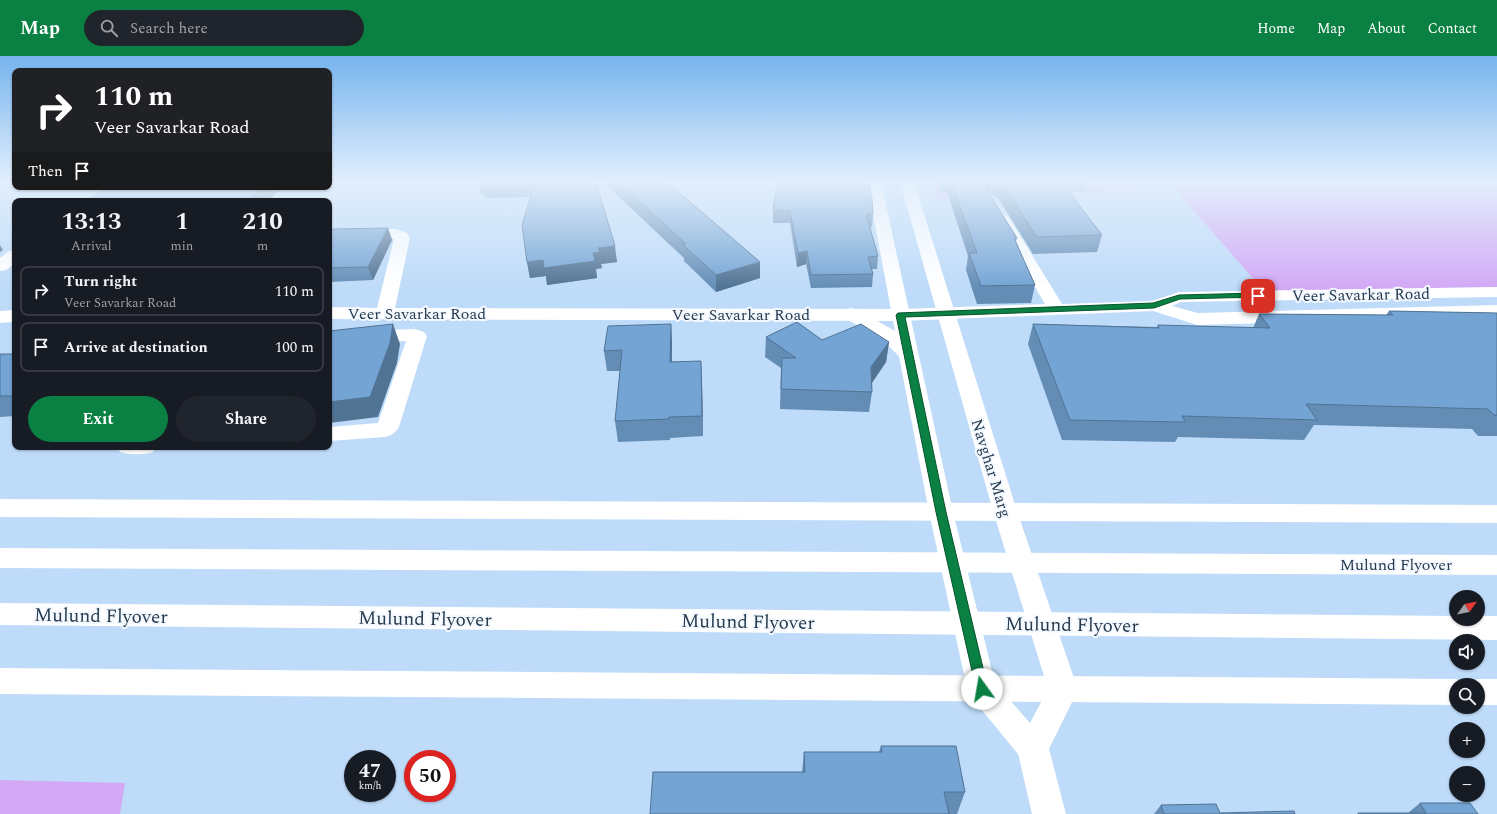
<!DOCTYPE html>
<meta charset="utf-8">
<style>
:root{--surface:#171b24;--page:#20242c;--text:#f1f3f6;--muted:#9ea1a6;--line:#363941;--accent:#0b8043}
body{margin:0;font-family:Spectral,serif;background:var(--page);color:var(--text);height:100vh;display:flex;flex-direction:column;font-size:15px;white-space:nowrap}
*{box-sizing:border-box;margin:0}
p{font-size:13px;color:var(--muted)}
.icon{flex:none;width:22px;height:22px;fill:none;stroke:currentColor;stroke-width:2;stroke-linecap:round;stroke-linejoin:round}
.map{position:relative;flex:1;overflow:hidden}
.side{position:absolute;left:12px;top:142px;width:320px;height:252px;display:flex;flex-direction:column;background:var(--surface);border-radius:8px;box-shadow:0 1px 3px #0004}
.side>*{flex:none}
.hud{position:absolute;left:12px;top:12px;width:320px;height:122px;border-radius:8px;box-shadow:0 1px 3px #0004;background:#202124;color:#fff;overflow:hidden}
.needle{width:26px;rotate:57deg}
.tools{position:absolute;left:1449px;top:534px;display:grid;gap:8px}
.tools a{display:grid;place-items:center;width:36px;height:36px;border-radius:50%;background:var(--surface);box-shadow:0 1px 3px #0004;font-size:20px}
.speed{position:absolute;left:344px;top:694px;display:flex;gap:8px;font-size:20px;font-weight:700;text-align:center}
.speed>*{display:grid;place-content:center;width:52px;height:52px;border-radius:50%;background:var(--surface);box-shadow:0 1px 3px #0004;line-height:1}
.speed small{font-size:10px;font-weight:400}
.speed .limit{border:6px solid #d22;background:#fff;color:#111}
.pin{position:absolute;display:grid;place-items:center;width:34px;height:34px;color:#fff;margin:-17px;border-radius:8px;box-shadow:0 2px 6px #0006}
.me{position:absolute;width:44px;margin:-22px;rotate:347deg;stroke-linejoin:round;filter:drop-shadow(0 0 3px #0008)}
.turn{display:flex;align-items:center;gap:14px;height:84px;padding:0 16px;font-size:18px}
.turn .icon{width:52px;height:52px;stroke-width:2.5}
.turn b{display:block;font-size:28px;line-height:34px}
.then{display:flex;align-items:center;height:38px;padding:0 16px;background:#0003;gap:8px;font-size:15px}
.eta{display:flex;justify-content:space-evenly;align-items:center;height:68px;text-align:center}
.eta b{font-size:24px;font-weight:700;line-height:28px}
.button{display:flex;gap:8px;margin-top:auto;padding:8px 16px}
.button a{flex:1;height:46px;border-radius:24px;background:var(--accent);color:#fff;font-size:16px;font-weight:700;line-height:46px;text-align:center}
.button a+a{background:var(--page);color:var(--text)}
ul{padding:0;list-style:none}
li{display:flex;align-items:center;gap:12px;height:50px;margin:0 8px 6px;padding:0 8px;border:2px solid var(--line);border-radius:8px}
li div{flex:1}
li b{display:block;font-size:15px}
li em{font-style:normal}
header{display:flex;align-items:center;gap:24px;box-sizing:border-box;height:56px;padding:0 20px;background:var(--accent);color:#fff}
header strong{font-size:19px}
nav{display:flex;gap:22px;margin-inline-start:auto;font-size:14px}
.search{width:280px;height:36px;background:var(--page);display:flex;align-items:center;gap:10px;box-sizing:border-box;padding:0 14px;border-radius:22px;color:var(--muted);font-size:15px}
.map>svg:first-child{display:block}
.green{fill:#d3a9f6}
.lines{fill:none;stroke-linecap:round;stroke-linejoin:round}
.minor{fill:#fff;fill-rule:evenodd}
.major{fill:#fff;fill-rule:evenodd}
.highway{fill:#fff;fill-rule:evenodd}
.wall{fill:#648db6}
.shaded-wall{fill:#517394}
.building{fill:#74a4d4;stroke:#517394}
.route{fill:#0b8043;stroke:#07532c}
.labels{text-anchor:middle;stroke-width:4;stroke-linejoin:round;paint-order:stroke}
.street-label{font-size:16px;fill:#273b4f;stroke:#f4f9ff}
.near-street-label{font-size:19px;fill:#273b4f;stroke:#f4f9ff}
</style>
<header>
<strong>Map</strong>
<div class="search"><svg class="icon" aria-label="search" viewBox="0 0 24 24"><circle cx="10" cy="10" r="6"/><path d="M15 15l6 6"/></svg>Search here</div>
<nav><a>Home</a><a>Map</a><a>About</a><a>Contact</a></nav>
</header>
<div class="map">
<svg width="1497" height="758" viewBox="0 0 1497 758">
<rect width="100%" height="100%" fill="#bedbf9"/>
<g class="green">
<polygon points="932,126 1497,126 1497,231 1264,235 1174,132 937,143"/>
<polygon points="0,724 125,727 120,758 0,758"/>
</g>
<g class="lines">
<g class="minor">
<polygon points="1002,158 1008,160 1010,163 1062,248 1152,245 1179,236 1497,231 1497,241 1181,246 1172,250 1198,257 1497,249 1497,261 1197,269 1153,255 900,265 329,263 329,251 377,252 394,183 344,183 329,187 329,177 344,173 396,173 407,177 410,182 395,252 900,253 1045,248 994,163 996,160"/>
<polygon points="15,194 15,207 6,214 0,215 0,202 9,195"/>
<polygon points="15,254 15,266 0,267 0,255"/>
<path d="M415 273 424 276 427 280 399 371C395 377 392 379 385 381L329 385V371L378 367 406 285 329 288V276Z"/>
<path d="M117 391H156L153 396C142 399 131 399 120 396Z"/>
<polygon points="1033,678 1044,683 1049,693 1066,758 1032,758 1017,693 1022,683"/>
</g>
<polygon class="major" points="867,126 881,126 953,456 995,627 1030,667 1048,633 993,455 900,126 914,126 1017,455 1078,634 1044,703 1033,708 1022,703 972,642 967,633 929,456 899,300 878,280 844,262 842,258 844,254 851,252 858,254 895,275"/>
<g class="highway">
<polygon points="0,443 1497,449 1497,467 0,461"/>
<polygon points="0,492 1497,499 1497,519 0,512"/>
<polygon points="0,547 1456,560 1456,563 1478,563 1478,560 1497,560 1497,584 0,569"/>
<polygon points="0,612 1456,623 1467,628 1478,623 1497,623 1497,649 1478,649 1478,629 1456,629 1456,649 0,638"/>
</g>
</g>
<g class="wall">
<polygon points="478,126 596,126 617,206 601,208 602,212 596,213 597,222 547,229 546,220 530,222 527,206 531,141 486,142 485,139 481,139"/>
<polygon points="603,126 667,126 760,206 760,222 716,236 684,205 684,202"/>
<polygon points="938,126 1087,126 1084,135 1069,135 1102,179 1097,196 1033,198 998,142 990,137 989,137 1017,182 1016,185 1035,229 1031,247 977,248 966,214 968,200 947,136 941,136"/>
<polygon points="773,154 873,158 872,171 870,171 878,200 877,213 872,213 873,218 872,231 811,232 806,208 797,211 790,167 773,167"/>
<polygon points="388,172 392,184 373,224 329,226 329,180"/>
<polygon points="1389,255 1497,257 1497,380 1478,380 1472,373 1314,369 1304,384 1178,381 1175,386 1062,384 1028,288 1033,268 1157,271 1158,269 1253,272 1259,258 1386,259"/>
<polygon points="671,268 672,288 672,305 702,325 703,380 670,382 670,384 618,386 615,365 620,315 607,315 604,295"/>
<polygon points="766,281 889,286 886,306 872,327 872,336 869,356 780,353 781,312 765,301"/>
<polygon points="0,298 15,298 15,360 0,361"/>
<polygon points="881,690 965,736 957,758 650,758 802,716 804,696 879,696"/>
<polygon points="1420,747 1478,758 1357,758 1358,757 1408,757"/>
<polygon points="1161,749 1220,757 1295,758 1154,758"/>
</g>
<g class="shaded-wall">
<polygon points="984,126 992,126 990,137 983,139 983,128"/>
<polygon points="261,131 283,131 268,145 247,145"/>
<polygon points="388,172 392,184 373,224 368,211"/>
<polygon points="0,189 3,194 0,196"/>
<polygon points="615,190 617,206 601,208 602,212 596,213 597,222 547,229 546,220 530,222 527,206 593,197 598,192"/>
<polygon points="807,195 806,208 797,211 798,197"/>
<polygon points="760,206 760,222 716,236 716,219"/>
<polygon points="393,268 400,288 397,307 378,361 329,367 329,346"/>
<polygon points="671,268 672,288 671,326 670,306"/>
<polygon points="889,286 886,306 869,331 871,311"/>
<polygon points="701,305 702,325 703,380 702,360"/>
</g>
<g class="building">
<polygon points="483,126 513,126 483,127"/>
<polygon points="535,126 596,126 615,190 598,192 600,196 593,197 595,205 544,212 543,204 527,206 522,169"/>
<polygon points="618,126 667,126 760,206 716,219 683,189 686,188"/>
<polygon points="777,126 869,126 872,143 873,158 866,158 878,200 868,201 873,218 811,219 807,195 798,197 790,155 773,154"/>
<polygon points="951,126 984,126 983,128 1017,182 1014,182 1035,229 981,230 969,197 977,197"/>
<polygon points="1001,126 1061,126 1102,179 1037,181"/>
<polygon points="106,131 261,131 247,145 88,145"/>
<polygon points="388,172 368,211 329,212 329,180 333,173"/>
<polygon points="1389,255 1497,257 1497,359 1494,359 1488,353 1306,348 1317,364 1182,360 1185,366 1070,364 1033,268 1159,272 1158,269 1270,272 1259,258 1393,259"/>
<polygon points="797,266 822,284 861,268 889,286 871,311 872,336 781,333 782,302 796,302 766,281"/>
<polygon points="393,268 390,287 370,341 329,346 329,275"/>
<polygon points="671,268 670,306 701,305 702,360 669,361 669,363 615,365 622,294 604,295 608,270"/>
<rect x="0" y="298" width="15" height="42"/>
<polygon points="881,690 956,690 965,736 944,736 949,758 650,758 653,716 805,716 804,696 882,696"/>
<polygon points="1420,747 1470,747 1478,758 1359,758 1358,757 1426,757"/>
<polygon points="1216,748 1220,757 1294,755 1295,758 1164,758 1161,749"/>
</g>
<linearGradient id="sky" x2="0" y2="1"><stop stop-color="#76b4ef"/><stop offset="0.54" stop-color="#e2effc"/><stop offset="1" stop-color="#e2effc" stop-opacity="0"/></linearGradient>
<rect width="1497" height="232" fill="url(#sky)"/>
<polygon class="route" points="1258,237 1260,238 1260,241 1180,243 1154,252 905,261 946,456 988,633 986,637 982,639 977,637 936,456 896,259 898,257 1153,247 1179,239"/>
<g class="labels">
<g class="street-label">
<text transform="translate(1361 238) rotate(-1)" y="6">Veer Savarkar Road</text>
<text x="417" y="263">Veer Savarkar Road</text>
<text x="741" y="264">Veer Savarkar Road</text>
<text transform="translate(992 412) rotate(73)" y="6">Navghar Marg</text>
<text x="1396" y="514">Mulund Flyover</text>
</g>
<g class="near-street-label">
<text transform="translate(101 559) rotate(1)" y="7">Mulund Flyover</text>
<text transform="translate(425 562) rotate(1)" y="7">Mulund Flyover</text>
<text transform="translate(748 565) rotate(1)" y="7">Mulund Flyover</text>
<text transform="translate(1072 568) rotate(1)" y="7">Mulund Flyover</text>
</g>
</g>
</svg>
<div class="tools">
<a><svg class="needle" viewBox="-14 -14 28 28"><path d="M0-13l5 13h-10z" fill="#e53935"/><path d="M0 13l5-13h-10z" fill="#9ea1a6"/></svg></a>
<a><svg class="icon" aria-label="sound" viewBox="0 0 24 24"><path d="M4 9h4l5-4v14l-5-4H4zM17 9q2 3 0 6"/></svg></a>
<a><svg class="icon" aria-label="search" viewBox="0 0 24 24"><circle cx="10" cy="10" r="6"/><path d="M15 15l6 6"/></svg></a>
<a>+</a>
<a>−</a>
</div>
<div class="speed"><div>47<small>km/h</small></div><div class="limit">50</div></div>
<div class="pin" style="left:1258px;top:240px;background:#d93025"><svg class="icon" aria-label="arrive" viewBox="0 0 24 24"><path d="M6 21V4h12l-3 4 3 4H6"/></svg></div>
<svg class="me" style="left:982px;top:633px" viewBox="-20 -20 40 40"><circle r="19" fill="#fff"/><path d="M0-13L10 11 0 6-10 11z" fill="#0b8043"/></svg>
<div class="hud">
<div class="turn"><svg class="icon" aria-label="right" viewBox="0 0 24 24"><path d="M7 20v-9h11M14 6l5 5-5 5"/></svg><div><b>110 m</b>Veer Savarkar Road</div></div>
<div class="then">Then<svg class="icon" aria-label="arrive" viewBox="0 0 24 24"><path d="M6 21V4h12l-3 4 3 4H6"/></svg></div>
</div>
<section class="side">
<div class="eta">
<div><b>13:13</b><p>Arrival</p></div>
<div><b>1</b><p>min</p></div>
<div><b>210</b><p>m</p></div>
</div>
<ul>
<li><svg class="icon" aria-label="right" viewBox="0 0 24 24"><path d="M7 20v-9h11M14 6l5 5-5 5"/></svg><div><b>Turn right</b><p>Veer Savarkar Road</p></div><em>110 m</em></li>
<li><svg class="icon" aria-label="arrive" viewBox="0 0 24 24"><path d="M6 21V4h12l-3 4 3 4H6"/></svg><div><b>Arrive at destination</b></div><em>100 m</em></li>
</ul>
<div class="button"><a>Exit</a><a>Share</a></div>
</section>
</div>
